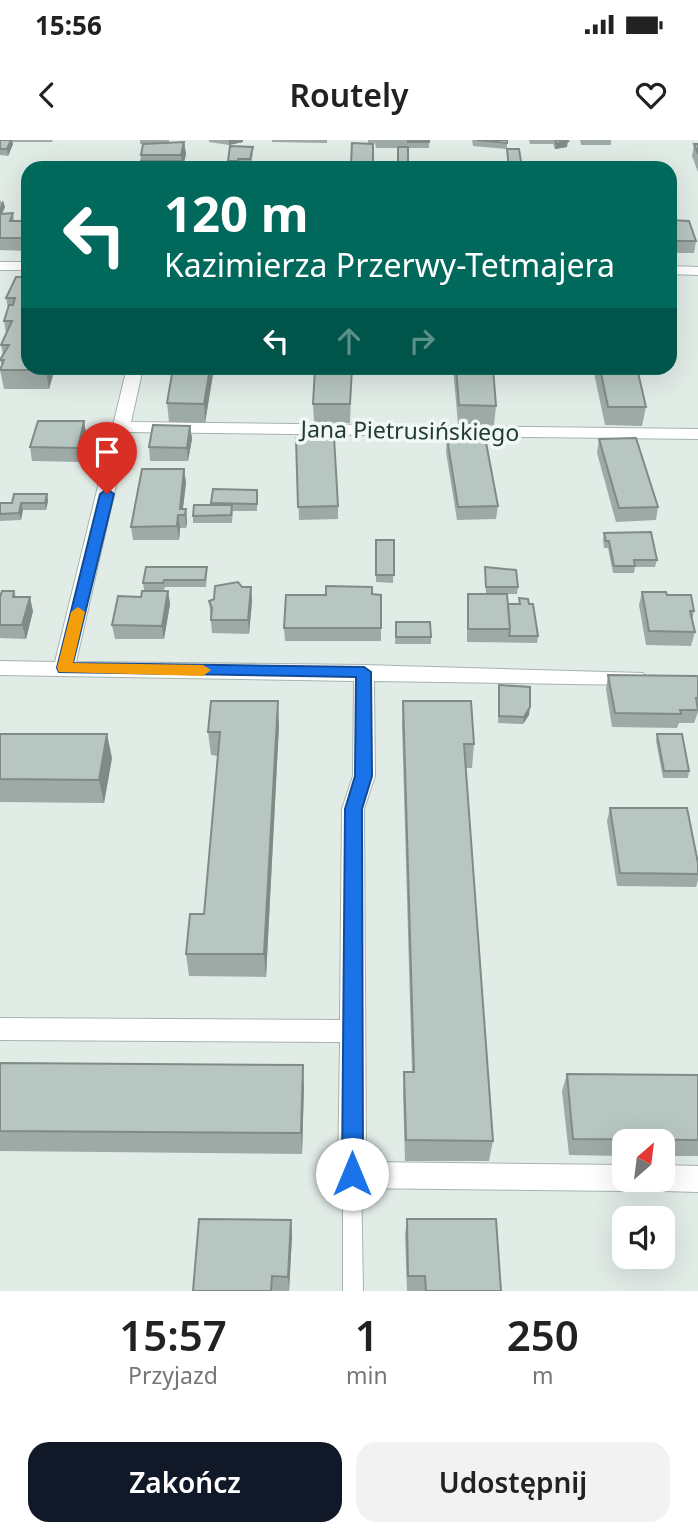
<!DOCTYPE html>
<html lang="pl">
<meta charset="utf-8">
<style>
:root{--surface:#fff;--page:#f2f2f2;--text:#222;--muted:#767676;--accent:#111827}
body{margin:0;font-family:"Noto Sans",sans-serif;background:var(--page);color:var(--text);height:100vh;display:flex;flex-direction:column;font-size:26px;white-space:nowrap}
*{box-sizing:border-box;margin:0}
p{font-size:23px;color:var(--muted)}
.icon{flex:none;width:38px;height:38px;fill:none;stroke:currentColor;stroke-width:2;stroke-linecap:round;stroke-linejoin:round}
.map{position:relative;height:1151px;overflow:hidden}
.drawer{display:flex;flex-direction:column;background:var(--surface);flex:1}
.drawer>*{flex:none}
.top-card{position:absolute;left:21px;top:21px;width:656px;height:214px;border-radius:21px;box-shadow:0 7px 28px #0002;background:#00695c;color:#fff;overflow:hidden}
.needle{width:46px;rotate:28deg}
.tools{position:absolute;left:612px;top:989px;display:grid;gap:14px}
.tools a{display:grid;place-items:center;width:63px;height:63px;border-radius:14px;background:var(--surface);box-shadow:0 7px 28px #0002;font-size:35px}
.pin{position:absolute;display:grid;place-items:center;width:60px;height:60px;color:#fff;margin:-72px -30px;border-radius:50% 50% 50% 0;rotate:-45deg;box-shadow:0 0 7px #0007}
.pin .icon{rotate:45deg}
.me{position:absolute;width:77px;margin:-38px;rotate:0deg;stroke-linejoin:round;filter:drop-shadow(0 0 5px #0008)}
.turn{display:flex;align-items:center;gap:24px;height:147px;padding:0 28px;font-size:32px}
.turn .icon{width:91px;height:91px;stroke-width:2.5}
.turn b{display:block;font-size:49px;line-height:60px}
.lanes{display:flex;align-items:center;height:66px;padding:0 28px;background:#0003;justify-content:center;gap:35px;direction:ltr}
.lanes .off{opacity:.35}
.eta{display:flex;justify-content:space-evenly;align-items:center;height:119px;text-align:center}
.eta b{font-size:42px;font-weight:600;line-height:49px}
.primary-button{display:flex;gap:14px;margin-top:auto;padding:14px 28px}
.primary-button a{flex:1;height:80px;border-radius:21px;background:var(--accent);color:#fff;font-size:28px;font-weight:600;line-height:80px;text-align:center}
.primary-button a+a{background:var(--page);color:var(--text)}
.status{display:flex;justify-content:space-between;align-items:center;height:49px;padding:0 35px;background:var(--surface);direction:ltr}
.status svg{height:19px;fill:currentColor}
header{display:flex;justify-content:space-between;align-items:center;height:91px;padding:0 28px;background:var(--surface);font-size:32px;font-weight:600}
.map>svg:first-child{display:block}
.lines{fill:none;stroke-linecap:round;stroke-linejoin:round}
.service-casing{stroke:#a5b4ae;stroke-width:2}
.minor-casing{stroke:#a5b4ae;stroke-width:2}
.service{fill:#fff;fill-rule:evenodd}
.minor{fill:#fff;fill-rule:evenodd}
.wall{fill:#9daaa5}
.shaded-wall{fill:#808b86}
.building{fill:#b7c6c0;stroke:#808b86;stroke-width:2}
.route{fill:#1a73e8;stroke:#114b97;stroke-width:2}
.slow{fill:#f59e0b}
.labels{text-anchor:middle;stroke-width:7;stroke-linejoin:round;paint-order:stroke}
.street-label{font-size:23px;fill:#223c34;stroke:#f2f8f5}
</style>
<div class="status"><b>15:56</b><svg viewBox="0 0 49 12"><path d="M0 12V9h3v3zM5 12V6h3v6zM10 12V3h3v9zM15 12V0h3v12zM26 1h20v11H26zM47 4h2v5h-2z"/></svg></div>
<header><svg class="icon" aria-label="back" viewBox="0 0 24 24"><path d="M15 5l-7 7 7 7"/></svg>Routely<svg class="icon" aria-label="heart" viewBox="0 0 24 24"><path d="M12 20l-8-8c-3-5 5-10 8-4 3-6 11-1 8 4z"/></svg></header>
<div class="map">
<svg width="698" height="1151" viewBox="0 0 698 1151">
<rect width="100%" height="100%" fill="#e2ece7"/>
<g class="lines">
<defs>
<polygon id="service" points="352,1026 359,1029 361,1035 363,1151 343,1151 343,1035 345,1029"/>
<g id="minor">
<rect x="0" y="122" width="28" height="8"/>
<polygon points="670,126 698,127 698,135 670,134"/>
<polygon points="127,228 143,228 131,282 698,289 698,299 128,292 76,522 364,525 643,533 646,538 643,543 636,545 374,541 375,636 364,669 366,1022 625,1025 625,1040 638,1040 635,1047 625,1051 352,1048 342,1044 338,1035 340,902 0,900 0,878 340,880 342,669 353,636 354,541 0,535 0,521 55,522"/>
<polygon points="663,1025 698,1026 698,1052 663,1051 653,1047 650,1040 663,1040"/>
</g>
</defs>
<use href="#service" class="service-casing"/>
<use href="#minor" class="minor-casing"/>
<use href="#service" class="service"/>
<use href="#minor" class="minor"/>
</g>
<g class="wall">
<polygon points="0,0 53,0 52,2 12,2 13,4 8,16 0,15"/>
<polygon points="140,0 169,0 169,3 184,2 186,14 182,28 139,28 143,4 140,4"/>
<polygon points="209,0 243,0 243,2 229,5 209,2"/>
<polygon points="272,0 327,0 327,3 272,2"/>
<polygon points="368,0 429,0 429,8 408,8 408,28 398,28 398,8 376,8 375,3 368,3"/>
<polygon points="472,0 507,0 507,9 473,6"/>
<polygon points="529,0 567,0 567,7 555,9 553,4 530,4"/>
<polygon points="580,0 611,0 611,5 581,5"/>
<polygon points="352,3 373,4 373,28 351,28"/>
<polygon points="694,4 698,4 698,32 692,16"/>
<polygon points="253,13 251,25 238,25 238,28 228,28 228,21"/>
<polygon points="0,60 5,67 2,74 13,73 14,81 28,81 28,111 0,110"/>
<polygon points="670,80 696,101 694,113 670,113"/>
<polygon points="16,137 55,228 49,249 4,249 0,230 2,226 0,220 3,215 1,205 6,193 4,181 8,168 6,158"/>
<polygon points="214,228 205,283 169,282 167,263"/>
<polygon points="352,228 350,283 314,282 313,264"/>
<polygon points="453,228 493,228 496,266 494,285 458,284"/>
<polygon points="593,228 637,228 646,267 642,286 605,285"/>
<polygon points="84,281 86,294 80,322 32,321 30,307"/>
<polygon points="190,286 192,299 188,321 150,321 149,307"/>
<polygon points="296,298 338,366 338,379 299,380"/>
<polygon points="447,298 498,366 496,379 457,380 446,312"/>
<polygon points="599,299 658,367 656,380 616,382 597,313"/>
<polygon points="184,329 186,343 183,369 186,369 187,382 186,388 180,388 179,400 133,400 131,387"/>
<polygon points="213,349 257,350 257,371 233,371 232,383 193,383 193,376 212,365"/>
<polygon points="47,354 48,361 46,370 23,370 21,380 0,381 0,363 12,363"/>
<polygon points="604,393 657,420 655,427 635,427 634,433 613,433 608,408 604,408 603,400"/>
<polygon points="376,400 394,400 393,443 376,442"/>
<polygon points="207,427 207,434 206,447 165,447 164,450 144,450 143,443"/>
<polygon points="485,427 518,447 517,454 507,454 508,464 519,464 519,458 538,496 537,503 467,502 467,467 468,454 486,454"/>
<polygon points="242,447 251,447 252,461 249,494 212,493 209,461"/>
<polygon points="14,451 16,457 33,471 26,499 0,498 0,457"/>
<polygon points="168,451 170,464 164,499 115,499 112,485 141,457"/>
<polygon points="642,452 667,455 694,471 692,481 695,492 691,506 646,505 639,465"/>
<polygon points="372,454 381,455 381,501 285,501 284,488"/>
<polygon points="396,482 431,497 431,504 395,504"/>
<polygon points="608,535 698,536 698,572 694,583 679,583 677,588 612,587 606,549"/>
<polygon points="499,545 529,575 523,584 498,583"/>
<polygon points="403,561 474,604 472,628 466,628 493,1001 489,1021 405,1021 403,953 404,932 412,932 402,584"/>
<polygon points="279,585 266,837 189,836 186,814 204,774 218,616 211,615 208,592"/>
<polygon points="0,594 112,618 104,663 0,662"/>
<polygon points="657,594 689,631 688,638 663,638 656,601"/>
<polygon points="610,668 698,723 698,740 696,747 617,746 607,681"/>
<polygon points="0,923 304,946 302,1014 0,1011"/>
<polygon points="567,934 698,935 698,1016 663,1016 663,1001 625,1001 625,1016 569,1015 562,951"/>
<polygon points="407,1079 501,1151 407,1151 405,1095"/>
<polygon points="291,1080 292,1096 289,1151 193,1151"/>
</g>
<g class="shaded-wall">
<polygon points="11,0 12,0 13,4 8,16 7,9"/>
<polygon points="229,0 243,0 243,2 229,5"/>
<polygon points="568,1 567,7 555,9 556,3"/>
<polygon points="184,2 186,14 183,28 181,15"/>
<polygon points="3,60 5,67 0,78 0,68"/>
<polygon points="47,228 55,228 49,249 46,230"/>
<polygon points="210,228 214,228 205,283 204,264"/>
<polygon points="84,281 86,294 80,322 78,308"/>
<polygon points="190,286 192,299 188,321 187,308"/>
<polygon points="184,329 186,343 182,375 180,369"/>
<polygon points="47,354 48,361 46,370 45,363"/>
<polygon points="21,363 23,370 21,380 19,373"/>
<polygon points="186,369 187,382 186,388 185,375"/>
<polygon points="178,375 180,388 179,400 177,386"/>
<polygon points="251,447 252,461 249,494 248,480"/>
<polygon points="168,451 170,464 164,499 162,486"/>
<polygon points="30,457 33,471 26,499 22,485"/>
<polygon points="278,561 279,585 266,837 264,814"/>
<polygon points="530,567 529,575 523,584 524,577"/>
<polygon points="107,594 112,618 104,663 99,640"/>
<polygon points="303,925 304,946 302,1014 301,993"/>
<polygon points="291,1080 292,1096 289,1151 288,1137"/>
</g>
<g class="building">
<polygon points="0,0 11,0 7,9 0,9"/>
<rect x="408" y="0" width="21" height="2"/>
<polygon points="477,0 507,0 507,3"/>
<polygon points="555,0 567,0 568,1 556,3"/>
<polygon points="184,2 181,15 141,15 143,4"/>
<polygon points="352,3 373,4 373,25 351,24"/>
<polygon points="694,4 698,4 698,14"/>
<polygon points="230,6 253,7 250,19 238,19 238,21 228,21"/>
<polygon points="398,7 408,7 408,23 398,22"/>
<polygon points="507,9 519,9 522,28 509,28"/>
<polygon points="141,21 182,21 180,28 139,28"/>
<polygon points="13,73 10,81 28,81 28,98 0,98 0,74"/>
<polygon points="670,80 689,81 696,101 670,101"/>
<polygon points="16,137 28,137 28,228 47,228 46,230 0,230 4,220 0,220 9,205 1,205 12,181 4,181 9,165 13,165 15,158 6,158"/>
<polygon points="173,228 210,228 204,264 167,263"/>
<polygon points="315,228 352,228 350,264 313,264"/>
<polygon points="456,228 493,228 496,266 459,265"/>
<polygon points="600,228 637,228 646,267 608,267"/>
<polygon points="38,281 84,281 78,308 30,307"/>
<polygon points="153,285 190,286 187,308 149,307"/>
<polygon points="334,297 338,366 298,367 296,298"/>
<polygon points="485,297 498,366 458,367 447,298"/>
<polygon points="636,298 658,367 619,368 599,299"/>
<polygon points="142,329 184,329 180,369 186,369 185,375 178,375 177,386 131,387"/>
<polygon points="213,349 257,350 257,364 211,363"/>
<polygon points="14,354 47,354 45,363 21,363 19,373 0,374 0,363 12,363"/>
<polygon points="194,365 232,365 231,375 193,376"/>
<polygon points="651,392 657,420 634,420 635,426 614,426 609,401 606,401 604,393"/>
<rect x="376" y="400" width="18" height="35"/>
<polygon points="146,427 207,427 205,440 164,440 163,443 143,443"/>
<polygon points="485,427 516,430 518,447 486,447"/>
<polygon points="238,442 242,447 251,447 248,480 211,480 212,468 209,461 214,459 215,446"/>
<polygon points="326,446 372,447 372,454 381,455 381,488 284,488 286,455 326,455"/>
<polygon points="2,451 14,451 13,457 30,457 22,485 0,485 0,457"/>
<polygon points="142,451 168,451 162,486 112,485 118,456 141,457"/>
<polygon points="642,452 666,452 667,455 691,455 694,471 690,471 695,492 649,491"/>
<polygon points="468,454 507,454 510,489 468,489"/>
<polygon points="519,458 528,459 529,464 533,464 538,496 509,496 510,489 508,464 520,464"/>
<polygon points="396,482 430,482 431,497 396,497"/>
<polygon points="608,535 698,536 698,558 696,558 698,570 680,570 681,574 615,573"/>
<polygon points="499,545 530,547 530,567 524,577 499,576"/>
<polygon points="211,561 278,561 264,814 186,814 190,774 204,774 220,592 208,592"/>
<polygon points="403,561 471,561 474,604 464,604 493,1001 406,1000 404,932 414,932"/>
<polygon points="0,594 107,594 99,640 0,639"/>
<polygon points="657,594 682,594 689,631 664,631"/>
<polygon points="610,668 687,668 698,723 698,734 620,733"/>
<polygon points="0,923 303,925 301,993 0,991"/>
<polygon points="567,934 698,935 698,1000 573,999"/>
<polygon points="199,1079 291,1080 288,1137 272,1136 271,1151 193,1151"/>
<polygon points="407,1079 496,1079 501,1151 426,1151 425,1136 408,1136"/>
</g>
<polygon class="route" points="107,349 114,354 73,523 364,527 371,532 372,636 362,669 363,1034 360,1042 352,1044 345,1042 342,1034 345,669 355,636 356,537 59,532 57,528 100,354"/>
<polygon class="slow" points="78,467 85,472 73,523 203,525 211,530 203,536 59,532 57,528 71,472"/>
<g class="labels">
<g class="street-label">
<text transform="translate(410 291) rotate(1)" y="8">Jana Pietrusińskiego</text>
</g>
</g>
</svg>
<div class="tools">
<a><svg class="needle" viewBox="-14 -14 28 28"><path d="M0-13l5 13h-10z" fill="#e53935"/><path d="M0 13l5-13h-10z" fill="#767676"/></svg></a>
<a><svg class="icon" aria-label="sound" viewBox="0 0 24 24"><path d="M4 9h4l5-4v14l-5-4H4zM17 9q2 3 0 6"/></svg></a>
</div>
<div class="pin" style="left:107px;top:354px;background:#d93025"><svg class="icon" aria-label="arrive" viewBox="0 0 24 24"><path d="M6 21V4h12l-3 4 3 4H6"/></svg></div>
<svg class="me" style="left:352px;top:1034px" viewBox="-20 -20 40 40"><circle r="19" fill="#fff"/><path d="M0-13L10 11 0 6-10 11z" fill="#1a73e8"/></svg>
<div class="top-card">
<div class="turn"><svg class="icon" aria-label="left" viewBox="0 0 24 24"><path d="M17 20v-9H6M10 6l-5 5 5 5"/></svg><div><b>120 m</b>Kazimierza Przerwy-Tetmajera</div></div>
<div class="lanes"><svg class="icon" aria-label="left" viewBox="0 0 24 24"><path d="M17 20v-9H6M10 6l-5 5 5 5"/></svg><svg class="icon off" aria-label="ahead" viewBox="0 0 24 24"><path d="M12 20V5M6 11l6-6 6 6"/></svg><svg class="icon off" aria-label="right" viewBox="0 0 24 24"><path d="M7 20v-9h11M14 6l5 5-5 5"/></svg></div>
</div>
</div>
<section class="drawer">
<div class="eta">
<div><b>15:57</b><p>Przyjazd</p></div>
<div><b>1</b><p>min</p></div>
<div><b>250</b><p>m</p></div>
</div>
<div class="primary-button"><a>Zakończ</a><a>Udostępnij</a></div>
</section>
